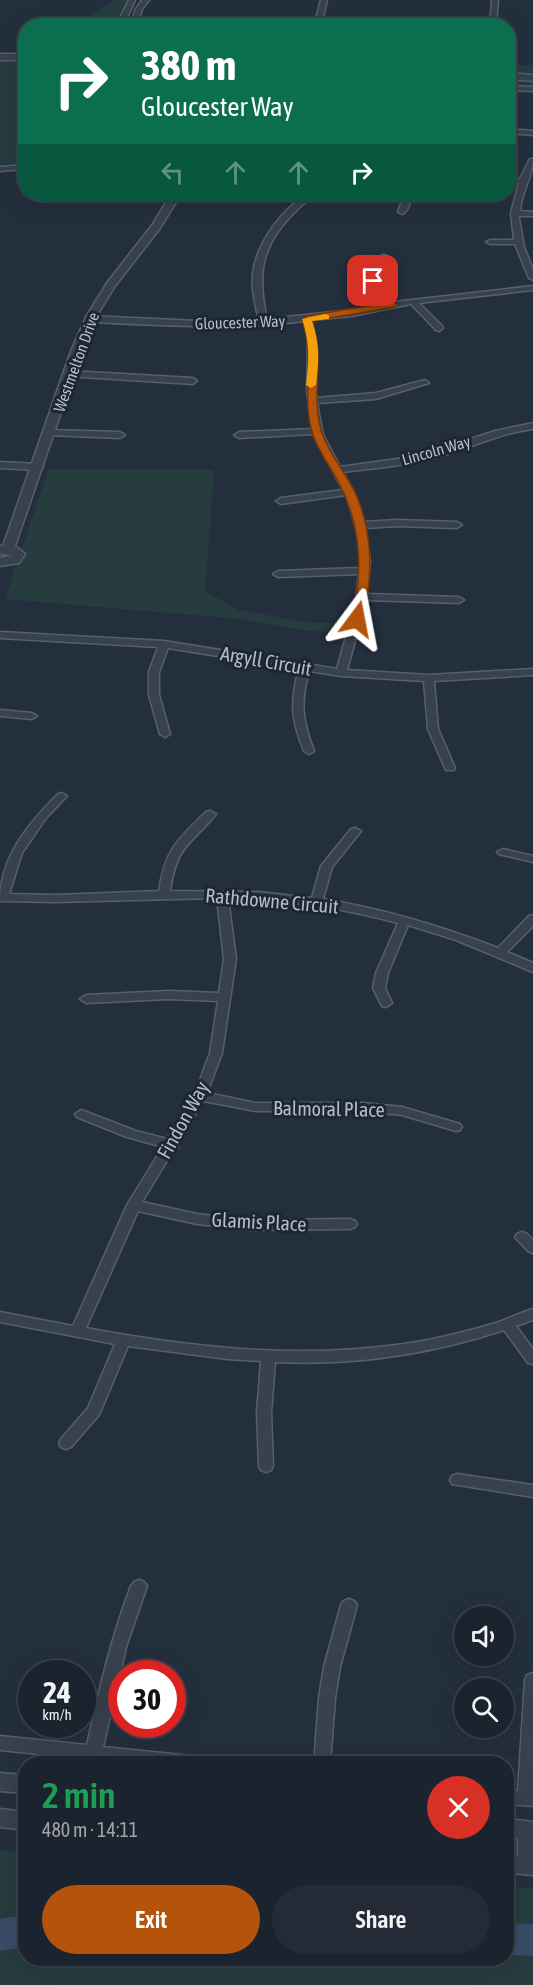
<!DOCTYPE html>
<meta charset="utf-8">
<style>
:root{--surface:#1b232e;--page:#242b36;--text:#f1f3f6;--muted:#a0a4aa;--line:#39404a;--accent:#b45309}
body{margin:0;font-family:"Asap Condensed",sans-serif;background:var(--page);color:var(--text);height:100vh;display:flex;flex-direction:column;font-size:22px;white-space:nowrap}
*{box-sizing:border-box;margin:0}
p{font-size:20px;color:var(--muted)}
.icon{flex:none;width:33px;height:33px;fill:none;stroke:currentColor;stroke-width:2;stroke-linecap:round;stroke-linejoin:round}
.map{position:relative;flex:1;overflow:hidden}
.panel{position:absolute;left:18px;top:1756px;width:496px;height:210px;display:flex;flex-direction:column;background:var(--surface);border-radius:24px;box-shadow:0 6px 24px #0002,0 0 0 2px var(--line)}
.panel>*{flex:none}
.hud{position:absolute;left:18px;top:18px;width:498px;height:183px;border-radius:24px;box-shadow:0 6px 24px #0002,0 0 0 2px var(--line);background:#0b6e4f;color:#fff;overflow:hidden}
.fabs{position:absolute;left:454px;top:1606px;display:grid;gap:12px}
.fabs a{display:grid;place-items:center;width:60px;height:60px;border-radius:50%;background:var(--surface);box-shadow:0 6px 24px #0002,0 0 0 2px var(--line);font-size:30px}
.speed{position:absolute;left:18px;top:1660px;display:flex;gap:12px;font-size:30px;font-weight:700;text-align:center}
.speed>*{display:grid;place-content:center;width:78px;height:78px;border-radius:50%;background:var(--surface);box-shadow:0 6px 24px #0002,0 0 0 2px var(--line);line-height:1}
.speed small{font-size:15px;font-weight:400}
.speed .limit{border:9px solid #d22;background:#fff;color:#111}
.pin{position:absolute;display:grid;place-items:center;width:51px;height:51px;color:#fff;margin:-26px;border-radius:12px;box-shadow:0 3px 9px #0006}
.me{position:absolute;width:66px;margin:-33px;rotate:13deg;stroke-linejoin:round;filter:drop-shadow(0 0 4px #0008)}
.turn{display:flex;align-items:center;gap:21px;height:126px;padding:0 24px;font-size:27px}
.turn .icon{width:78px;height:78px;stroke-width:2.5}
.turn b{display:block;font-size:42px;line-height:51px}
.lanes{display:flex;align-items:center;height:57px;padding:0 24px;background:#0003;justify-content:center;gap:30px;direction:ltr}
.lanes .off{opacity:.35}
.round{display:grid;place-items:center;flex:none;width:63px;height:63px;border-radius:32px;background:var(--page)}
.overview{display:flex;align-items:center;justify-content:space-between;height:102px;padding:0 24px}
h1{font-size:36px;font-weight:600;line-height:45px;color:#1e9e55}
.primary-button{display:flex;gap:12px;margin-top:auto;padding:12px 24px}
.primary-button a{flex:1;height:69px;border-radius:36px;background:var(--accent);color:#fff;font-size:24px;font-weight:600;line-height:69px;text-align:center}
.primary-button a+a{background:var(--page);color:var(--text)}
.map>svg:first-child{display:block}
.green{fill:#263c3f}
.lines{fill:none;stroke-linecap:round;stroke-linejoin:round}
.river{fill:#394c67;fill-rule:evenodd}
.minor-casing{stroke:#565f6c;stroke-width:3}
.tertiary-casing{stroke:#565f6c;stroke-width:3}
.minor{fill:#38414e;fill-rule:evenodd}
.tertiary{fill:#38414e;fill-rule:evenodd}
.route{fill:#b45309;stroke:#753606;stroke-width:1.5}
.slow{fill:#f59e0b}
.labels{text-anchor:middle;stroke-width:6;stroke-linejoin:round;paint-order:stroke}
.far-street-label{font-size:16px;fill:#b4bcc9;stroke:#1d2633}
.street-label{font-size:20px;fill:#b4bcc9;stroke:#1d2633}
</style>
<div class="map">
<svg width="533" height="1985" viewBox="0 0 533 1985">
<rect width="100%" height="100%" fill="#242f3e"/>
<g class="green">
<polygon points="115,0 128,0 115,25 78,25 84,18"/>
<polygon points="0,59 25,63 25,163 0,164"/>
<polygon points="509,65 533,65 533,92 509,91"/>
<polygon points="48,470 214,470 205,591 238,610 306,622 338,623 334,633 304,630 240,619 5,599"/>
<polygon points="0,1850 25,1853 26,1959 507,1959 507,1886 533,1888 533,1985 0,1985"/>
</g>
<g class="lines">
<g class="river">
<polygon points="26,1915 26,1947 0,1951 0,1919"/>
<polygon points="507,1923 533,1924 533,1956 507,1955"/>
</g>
<defs>
<g id="minor">
<polygon points="129,0 135,0 123,26 116,26"/>
<polygon points="142,0 149,0 142,9 137,26 130,26 136,9"/>
<polygon points="321,0 327,0 321,26 314,26"/>
<polygon points="492,0 498,0 496,26 490,26"/>
<polygon points="508,86 533,87 533,91 508,90"/>
<polygon points="508,129 533,131 533,135 508,133"/>
<path d="M530 159H533C533 177 521 192 520 211L533 212V216H519V219L524 247 533 270V280L529 278 515 244H490L486 242 490 240H514L511 213 519 183 508 182V178L520 179Z"/>
<polygon points="26,165 26,169 0,171 0,167"/>
<path d="M307 194H316C310 199 303 203 298 209 262 243 256 272 267 319L352 310 387 304 369 281 371 270 382 255H385L389 257 379 270 377 281 394 302 533 286V290L419 303 442 326 443 328 439 331 436 330 411 304 352 316 312 320 317 348 316 398 376 393 425 380 429 383 376 399 317 403 323 435 340 467 418 456 495 431 533 423V429C499 433 468 449 435 458 405 466 374 468 343 472L354 492 364 522 397 520 457 522 462 525 457 528 397 526 365 528 370 561 367 594 459 597 464 600 459 603 366 600 347 670 429 675 533 669V675L434 681 438 729 455 768 454 770H446L445 768 428 729 424 681 341 676 309 671C300 703 302 720 314 751L309 754 304 751C291 719 290 702 299 669L168 648 159 672V695L170 734 165 737 160 734 149 695V672L158 647 0 638V632L164 641 337 669 355 605 359 574 278 577 273 574 278 571 360 568C361 543 354 519 346 495L281 504 276 501 281 498 343 490 313 434 239 438 234 435 239 432 312 429 307 390 308 341 304 321C233 330 161 325 90 322L86 319 90 316 198 321 259 319C255 305 251 288 253 273 257 242 282 210 307 194Z"/>
<path d="M402 194H410C412 200 408 212 402 214L398 212 403 198Z"/>
<polygon points="69,371 193,378 197,381 193,384 66,376 66,372"/>
<polygon points="50,430 120,432 125,435 120,438 47,435 45,433"/>
<polygon points="0,462 38,464 43,467 38,470 0,468"/>
<polygon points="0,710 32,713 37,716 32,719 0,716"/>
<path d="M62 793 67 796 46 818 22 853 9 894 55 895 159 891C165 850 177 840 206 812L210 811 216 814C189 847 177 844 170 891L258 892 312 898 321 866 351 829 355 828 361 831 332 867 323 899C383 909 441 926 498 948L529 916 533 915V926L507 952 533 963V972L456 940 408 925 388 973 385 988 392 1003 386 1007 382 1006 373 988 376 973 398 923C342 908 286 900 228 898L236 959 222 1053 207 1093 256 1103H363L402 1107 460 1124 462 1127 460 1130 456 1131 402 1115 363 1111H256L203 1101 178 1143 179 1145 178 1148 174 1149 142 1202 197 1214 250 1220 350 1219 355 1221 357 1224 355 1227 350 1229 250 1230 197 1224 138 1211 86 1328C188 1347 292 1359 396 1345 430 1341 466 1332 499 1322 510 1318 521 1312 533 1309V1320L516 1326 533 1349V1364L528 1363 504 1330C431 1354 352 1366 275 1362L271 1413 273 1466 271 1470 266 1472 261 1470 259 1466 257 1413 261 1361 227 1359 128 1346 99 1415 71 1447 66 1449 61 1447 59 1443 61 1439 88 1408 115 1344 0 1322V1312L73 1326 127 1205 163 1147 127 1137 77 1117 75 1114 81 1110 136 1131 167 1139 194 1096 210 1053 218 1001 168 999 86 1003 80 999 86 995 168 991 219 993 224 959 217 898 55 902 0 901C0 857 29 823 58 794Z"/>
<polygon points="503,849 533,856 533,862 499,854 497,852"/>
<polygon points="522,1232 527,1234 533,1240 533,1253 528,1251 515,1237 517,1234"/>
<polygon points="457,1474 533,1485 533,1497 452,1484 450,1480 452,1476"/>
<path d="M139 1580 144 1582 147 1586 126 1647 103 1747 202 1757 208 1759 210 1764H134L0 1750V1736L87 1745C99 1691 111 1638 131 1586L134 1582Z"/>
<polygon points="349,1599 354,1601 357,1605 340,1667 335,1698 330,1764 314,1764 319,1698 324,1667 341,1605 344,1601"/>
<polygon points="533,1673 533,1806 507,1804 507,1790 518,1791 525,1680 527,1675"/>
</g>
<g id="tertiary">
<rect x="0" y="54" width="26" height="6"/>
<polygon points="508,73 533,75 533,81 508,79"/>
<polygon points="171,194 181,194 160,228 115,286 96,317 82,351 15,546 25,554 19,563 0,566 0,558 12,555 0,554 0,546 3,546 71,351 86,317 107,283 153,224"/>
<polygon points="0,1773 26,1775 26,1793 0,1791"/>
<polygon points="0,1809 26,1812 26,1830 0,1827"/>
<polygon points="507,1819 533,1822 533,1875 507,1873 507,1855 518,1855 518,1839 507,1837"/>
</g>
</defs>
<use href="#minor" class="minor-casing"/>
<use href="#tertiary" class="tertiary-casing"/>
<use href="#minor" class="minor"/>
<use href="#tertiary" class="tertiary"/>
</g>
<path class="route" d="M370 279H376L397 305 395 307 312 321C325 356 311 394 321 430 327 450 344 471 354 490 373 530 374 577 362 619L357 623 351 619C364 573 361 524 338 481 329 465 315 446 311 428 302 391 315 355 302 319L307 316 385 303 368 281Z"/>
<path class="slow" d="M325 314 329 315V319L312 321C320 344 319 362 316 385L311 388 306 385C309 361 310 342 302 319Z"/>
<g class="labels">
<g class="far-street-label">
<text transform="translate(240 322) rotate(-2)" y="6">Gloucester Way</text>
<text transform="translate(76 362) rotate(-70)" y="6">Westmelton Drive</text>
<text transform="translate(436 450) rotate(-16)" y="6">Lincoln Way</text>
</g>
<g class="street-label">
<text transform="translate(266 661) rotate(10)" y="7">Argyll Circuit</text>
<text transform="translate(272 901) rotate(5)" y="7">Rathdowne Circuit</text>
<text transform="translate(329 1109) rotate(1)" y="7">Balmoral Place</text>
<text transform="translate(183 1120) rotate(-61)" y="7">Findon Way</text>
<text transform="translate(259 1222) rotate(3)" y="7">Glamis Place</text>
</g>
</g>
</svg>
<div class="fabs">
<a><svg class="icon" aria-label="sound" viewBox="0 0 24 24"><path d="M4 9h4l5-4v14l-5-4H4zM17 9q2 3 0 6"/></svg></a>
<a><svg class="icon" aria-label="search" viewBox="0 0 24 24"><circle cx="10" cy="10" r="6"/><path d="M15 15l6 6"/></svg></a>
</div>
<div class="speed"><div>24<small>km/h</small></div><div class="limit">30</div></div>
<div class="pin" style="left:373px;top:281px;background:#d93025"><svg class="icon" aria-label="arrive" viewBox="0 0 24 24"><path d="M6 21V4h12l-3 4 3 4H6"/></svg></div>
<svg class="me" style="left:357px;top:619px" viewBox="-20 -20 40 40"><path d="M0-17L14 15 0 8-14 15z" fill="#b45309" stroke="#fff" stroke-width="4"/></svg>
<div class="hud">
<div class="turn"><svg class="icon" aria-label="right" viewBox="0 0 24 24"><path d="M7 20v-9h11M14 6l5 5-5 5"/></svg><div><b>380 m</b>Gloucester Way</div></div>
<div class="lanes"><svg class="icon off" aria-label="left" viewBox="0 0 24 24"><path d="M17 20v-9H6M10 6l-5 5 5 5"/></svg><svg class="icon off" aria-label="ahead" viewBox="0 0 24 24"><path d="M12 20V5M6 11l6-6 6 6"/></svg><svg class="icon off" aria-label="ahead" viewBox="0 0 24 24"><path d="M12 20V5M6 11l6-6 6 6"/></svg><svg class="icon" aria-label="right" viewBox="0 0 24 24"><path d="M7 20v-9h11M14 6l5 5-5 5"/></svg></div>
</div>
<section class="panel">
<div class="overview"><div><h1>2 min</h1><p>480 m · 14:11</p></div><a class="round" style="background:#d93025;color:#fff"><svg class="icon" aria-label="close" viewBox="0 0 24 24"><path d="M6 6l12 12M18 6L6 18"/></svg></a></div>
<div class="primary-button"><a>Exit</a><a>Share</a></div>
</section>
</div>
